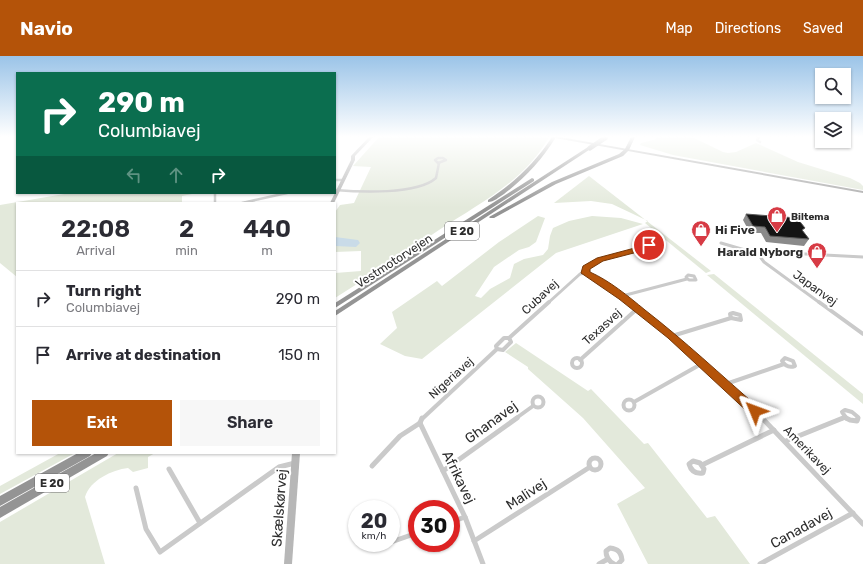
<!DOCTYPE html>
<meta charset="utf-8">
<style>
:root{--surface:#fff;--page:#f7f7f7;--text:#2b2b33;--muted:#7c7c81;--line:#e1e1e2;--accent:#b45309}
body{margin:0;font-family:Rubik,sans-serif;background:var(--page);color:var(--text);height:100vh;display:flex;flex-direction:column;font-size:15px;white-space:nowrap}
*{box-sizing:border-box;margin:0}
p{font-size:13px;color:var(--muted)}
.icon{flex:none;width:22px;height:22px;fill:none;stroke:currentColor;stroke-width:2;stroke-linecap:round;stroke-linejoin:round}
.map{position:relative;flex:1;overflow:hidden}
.sheet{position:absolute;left:16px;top:146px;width:320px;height:252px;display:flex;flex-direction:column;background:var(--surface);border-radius:0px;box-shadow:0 1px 3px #0004}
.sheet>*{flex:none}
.hud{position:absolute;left:16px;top:16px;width:320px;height:122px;border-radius:0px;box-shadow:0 1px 3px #0004;background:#0b6e4f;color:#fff;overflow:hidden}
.controls{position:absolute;left:815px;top:12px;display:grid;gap:8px}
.controls a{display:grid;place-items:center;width:36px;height:36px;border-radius:0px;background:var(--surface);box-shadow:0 1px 3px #0004;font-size:20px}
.speed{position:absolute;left:348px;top:444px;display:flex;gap:8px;font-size:20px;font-weight:700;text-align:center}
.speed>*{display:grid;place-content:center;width:52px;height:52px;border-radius:50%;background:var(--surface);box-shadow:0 1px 3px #0004;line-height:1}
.speed small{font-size:10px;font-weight:400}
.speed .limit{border:6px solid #d22;background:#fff;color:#111}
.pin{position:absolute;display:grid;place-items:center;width:34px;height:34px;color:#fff;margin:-17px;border:2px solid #fff;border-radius:50%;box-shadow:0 1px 4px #0007}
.me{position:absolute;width:44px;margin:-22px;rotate:314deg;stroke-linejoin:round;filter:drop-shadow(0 0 3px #0008)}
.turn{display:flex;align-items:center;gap:14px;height:84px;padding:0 16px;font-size:18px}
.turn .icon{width:52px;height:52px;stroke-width:2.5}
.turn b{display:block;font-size:28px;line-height:34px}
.lanes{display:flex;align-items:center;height:38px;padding:0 16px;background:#0003;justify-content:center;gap:20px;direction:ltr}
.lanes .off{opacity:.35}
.eta{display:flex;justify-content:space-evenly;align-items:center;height:68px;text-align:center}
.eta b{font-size:24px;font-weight:600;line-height:28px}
.action{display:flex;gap:8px;margin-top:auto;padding:8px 16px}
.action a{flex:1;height:46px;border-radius:0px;background:var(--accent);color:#fff;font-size:16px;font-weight:600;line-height:46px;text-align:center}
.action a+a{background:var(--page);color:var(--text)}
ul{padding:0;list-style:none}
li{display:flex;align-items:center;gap:12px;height:56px;padding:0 16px;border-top:1px solid var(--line)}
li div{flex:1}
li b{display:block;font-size:15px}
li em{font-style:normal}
header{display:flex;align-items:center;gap:24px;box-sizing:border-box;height:56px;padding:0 20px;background:var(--accent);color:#fff}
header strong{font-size:19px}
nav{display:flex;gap:22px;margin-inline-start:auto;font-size:14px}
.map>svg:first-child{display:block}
.green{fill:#e3e9db}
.water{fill:#c9dbe8}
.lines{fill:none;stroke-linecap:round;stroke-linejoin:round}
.street-far3{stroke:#cacaca;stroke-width:2.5}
.street-far2{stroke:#cacaca;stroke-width:3}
.street-far1{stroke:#cacaca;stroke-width:4}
.street{stroke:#cacaca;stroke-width:5}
.secondary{fill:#b7b7b7;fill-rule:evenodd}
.primary{fill:#a5a5a5;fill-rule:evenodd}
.highway{fill:#949494;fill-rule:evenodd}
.highway-bridge{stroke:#949494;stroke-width:5}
.wall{fill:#8a8a8a}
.building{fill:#141414;stroke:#5a5a5a}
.route{fill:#b45309;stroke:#753606}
.labels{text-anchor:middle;stroke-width:4;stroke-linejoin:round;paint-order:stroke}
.far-poi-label{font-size:10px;font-weight:bold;fill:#2d2d2d;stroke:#fff;text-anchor:start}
.shield{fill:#fff;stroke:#6c6c6c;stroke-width:1}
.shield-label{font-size:11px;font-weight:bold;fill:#2d2d2d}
.poi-label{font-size:12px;font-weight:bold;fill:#2d2d2d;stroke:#fff;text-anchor:start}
.street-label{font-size:12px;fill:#2d2d2d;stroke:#fff}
.near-street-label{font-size:14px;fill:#2d2d2d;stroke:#fff}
</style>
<header>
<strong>Navio</strong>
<nav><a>Map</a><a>Directions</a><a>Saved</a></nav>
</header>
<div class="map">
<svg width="863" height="508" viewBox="0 0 863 508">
<rect width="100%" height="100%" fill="#fff"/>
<g class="green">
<path d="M379 81H549C526 124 479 148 439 174 405 197 370 220 335 242V217L361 215V195L335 196V156L340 149 354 147 371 111 353 110Z"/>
<polygon points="655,81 692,81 723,96 728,97 736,96 756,87 798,106 850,122 860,127 863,130 863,134 673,99 640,89 641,87 657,83"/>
<polygon points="589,120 711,215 706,217 645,167 648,165 612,148 591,145 554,147"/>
<polygon points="70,137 197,137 182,140 182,147 17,147 17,221 0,207 0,149"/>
<polygon points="538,160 545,162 536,186 529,191 519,194 494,211 475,240 481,242 490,233 510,222 514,208 524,203 543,199 548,193 550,180 553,172 569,165 592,160 621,162 643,168 556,197 422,303 405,300 380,288 397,272 392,256 437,225 442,230 499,186"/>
<polygon points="714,218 863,338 863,348 707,219"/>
<polygon points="516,287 588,335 591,333 644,388 648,387 707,462 715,460 750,508 648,508 617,448 645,432 583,362 528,313 528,311 505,296"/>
<polygon points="60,397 75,397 0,438 0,430"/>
<path d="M118 397H155L148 401V412L133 416 128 412C112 414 90 424 85 441L105 508H0V466Z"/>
</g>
<polygon class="water" points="335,181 358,184 360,187 356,191 335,190"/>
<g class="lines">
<g class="street-far3">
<polyline points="759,81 757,84 760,86"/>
<polygon points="438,102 443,102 446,104 438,107 435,104"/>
<polyline points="335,124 343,124"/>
<path d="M335 134C359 136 417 139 436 122L439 107"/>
<polyline points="215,138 215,147"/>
<polyline points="242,147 287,137"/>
</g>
<g class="street-far2">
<polygon points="653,187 658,189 659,191 656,193 650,191 650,188"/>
<polyline points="721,187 762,199"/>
<polyline points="585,217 601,225 630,247"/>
<polyline points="585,217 586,212 600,203 650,191"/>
<polygon points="688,219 694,220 696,224 689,224 686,221"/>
<polyline points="622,240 687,223"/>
<polyline points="548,247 580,218 585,217"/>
<polyline points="820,247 764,206 761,202 763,198 767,196 863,201"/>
</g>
<g class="street-far1">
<polyline points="629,246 691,296 763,363"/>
<polyline points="819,246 863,278"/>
<polygon points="733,257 740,259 741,264 731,262 730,258"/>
<polyline points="672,280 731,262"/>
<polygon points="504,282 509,282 511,286 503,294 497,293 496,290"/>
<polyline points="509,282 549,246"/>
<circle cx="577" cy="307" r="5"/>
<path d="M785 302 793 305 795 310C789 312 785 310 782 305Z"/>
<polyline points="580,304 638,252"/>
<polyline points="726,328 784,308"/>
<circle cx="538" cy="346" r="5.5"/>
<circle cx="629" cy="349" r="5.5"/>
<polyline points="634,346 703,307"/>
<polyline points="422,363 497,293"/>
<polyline points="515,363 533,350"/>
<polyline points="841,363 845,361"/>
<polyline points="847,363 842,356 845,354 852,356 858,361 858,363"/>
</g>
<g class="street">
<polyline points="762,362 863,468"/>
<polyline points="846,362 850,364 857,365 858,362"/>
<polyline points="420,367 465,461 483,508"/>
<polyline points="420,367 422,362"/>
<polyline points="786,385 843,362"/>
<circle cx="595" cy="408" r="6"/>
<path d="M693 405 700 407 704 413 703 417C696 418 691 415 689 408Z"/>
<polyline points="702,409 774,374"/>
<polyline points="372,410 400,380 420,367"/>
<polyline points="169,413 200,467"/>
<polyline points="443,415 517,362"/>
<polyline points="136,432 146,473 160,496 279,411 295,407"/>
<polyline points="451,466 465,461"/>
<polyline points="474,485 590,411"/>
<polyline points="391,486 417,477"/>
<polyline points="378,491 389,487"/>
<polyline points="599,508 608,503"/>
<path d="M614 508C608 505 606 501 606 495L610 492C618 493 621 496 622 504L618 508"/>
<polyline points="760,508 853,457"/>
</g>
<g class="secondary">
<polygon points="369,81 373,81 355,100 355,104 334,147 330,147 351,104 351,100"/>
<polygon points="292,397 300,397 292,508 284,508"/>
</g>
<polygon class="primary" points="553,81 560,81 863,135 863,137 555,82"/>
<g class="highway">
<path d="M552 81H556C542 104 525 122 504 138 499 141 494 146 488 146V144C514 127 535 107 552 81Z"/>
<polygon points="631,81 635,81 629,94 623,100 556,128 494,162 490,162 489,161 552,126 619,98 625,93"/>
<polygon points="588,91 592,92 335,260 335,255"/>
<polygon points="532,122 534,123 534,125 335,252 335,247"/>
<polygon points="78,397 92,397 90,400 0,450 0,440"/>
<polygon points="96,397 109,397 107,400 0,462 0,451"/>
</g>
<polyline class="highway-bridge" points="590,92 605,82"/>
</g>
<polygon class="wall" points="746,158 803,175 809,183 804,190 766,186 761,177 750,177 743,164"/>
<polygon class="building" points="746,158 797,162 805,172 802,174 809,183 770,180 765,171 753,170"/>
<linearGradient id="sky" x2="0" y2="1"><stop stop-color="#9bc4e8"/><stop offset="0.53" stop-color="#fff"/><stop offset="1" stop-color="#fff" stop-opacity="0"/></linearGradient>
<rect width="863" height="152" fill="url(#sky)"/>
<path class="route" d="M649 186 653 189V192L603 205 590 213V216C610 225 628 240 645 254 685 285 721 319 759 352L760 355 759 359 755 360 751 359 668 282 619 243 581 217 583 210 597 202 646 189V187Z"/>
<defs>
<symbol id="shop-pin" viewBox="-11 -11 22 30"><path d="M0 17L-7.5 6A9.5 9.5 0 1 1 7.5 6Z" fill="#d73b45" stroke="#fff"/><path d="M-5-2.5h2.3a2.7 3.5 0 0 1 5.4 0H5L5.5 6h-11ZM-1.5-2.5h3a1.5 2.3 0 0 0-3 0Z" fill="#fff"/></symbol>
</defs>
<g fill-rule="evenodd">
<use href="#shop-pin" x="766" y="149" width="22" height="30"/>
<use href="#shop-pin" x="690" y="163" width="22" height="30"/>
<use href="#shop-pin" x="806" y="185" width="22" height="30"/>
</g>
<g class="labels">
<g class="far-poi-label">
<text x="791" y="164">Biltema</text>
</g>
<g class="shield">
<rect x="445" y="166" width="34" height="18" rx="3"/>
<rect x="35" y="418" width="34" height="18" rx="3"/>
</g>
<g class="shield-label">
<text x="462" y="179">E 20</text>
<text x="52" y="431">E 20</text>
</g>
<g class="poi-label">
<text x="715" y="178">Hi Five</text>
<text x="803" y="200" text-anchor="end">Harald Nyborg</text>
</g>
<g class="street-label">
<text transform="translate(394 205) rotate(-33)" y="4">Vestmotorvejen</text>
<text transform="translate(815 232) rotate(36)" y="4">Japanvej</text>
<text transform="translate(540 241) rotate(-43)" y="4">Cubavej</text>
<text transform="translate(602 271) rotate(-42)" y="4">Texasvej</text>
<text transform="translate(451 322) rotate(-42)" y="4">Nigeriavej</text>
<text transform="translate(807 394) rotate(46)" y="4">Amerikavej</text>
</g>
<g class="near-street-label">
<text transform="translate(491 366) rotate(-36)" y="5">Ghanavej</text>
<text transform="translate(459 421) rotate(64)" y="5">Afrikavej</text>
<text transform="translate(526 438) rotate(-33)" y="5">Malivej</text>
<text transform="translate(279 452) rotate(-86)" y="5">Skælskørvej</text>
<text transform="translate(801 472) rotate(-29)" y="5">Canadavej</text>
</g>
</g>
</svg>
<div class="controls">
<a><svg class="icon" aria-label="search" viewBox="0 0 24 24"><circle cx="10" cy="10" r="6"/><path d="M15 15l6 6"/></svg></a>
<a><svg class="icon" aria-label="layers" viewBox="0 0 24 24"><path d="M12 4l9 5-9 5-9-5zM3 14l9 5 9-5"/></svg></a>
</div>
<div class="speed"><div>20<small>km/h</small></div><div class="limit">30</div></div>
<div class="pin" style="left:649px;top:189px;background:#d93025"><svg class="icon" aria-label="arrive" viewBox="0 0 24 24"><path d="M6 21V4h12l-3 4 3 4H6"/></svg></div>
<svg class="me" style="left:755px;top:355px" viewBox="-20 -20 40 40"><path d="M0-17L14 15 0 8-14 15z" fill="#b45309" stroke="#fff" stroke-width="4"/></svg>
<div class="hud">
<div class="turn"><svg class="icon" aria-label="right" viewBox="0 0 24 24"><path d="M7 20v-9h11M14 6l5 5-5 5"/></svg><div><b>290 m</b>Columbiavej</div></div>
<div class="lanes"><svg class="icon off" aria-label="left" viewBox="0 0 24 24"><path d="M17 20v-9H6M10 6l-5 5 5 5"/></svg><svg class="icon off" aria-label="ahead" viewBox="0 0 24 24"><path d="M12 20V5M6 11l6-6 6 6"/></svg><svg class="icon" aria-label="right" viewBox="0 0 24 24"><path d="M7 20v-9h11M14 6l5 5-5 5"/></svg></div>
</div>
<section class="sheet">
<div class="eta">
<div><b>22:08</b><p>Arrival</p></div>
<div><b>2</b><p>min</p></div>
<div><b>440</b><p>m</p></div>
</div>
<ul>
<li><svg class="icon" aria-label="right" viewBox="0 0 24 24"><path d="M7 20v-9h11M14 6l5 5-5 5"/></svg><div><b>Turn right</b><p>Columbiavej</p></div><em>290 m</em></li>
<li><svg class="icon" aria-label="arrive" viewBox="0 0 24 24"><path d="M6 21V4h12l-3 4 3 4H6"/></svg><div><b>Arrive at destination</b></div><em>150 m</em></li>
</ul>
<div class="action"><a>Exit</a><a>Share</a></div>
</section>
</div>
